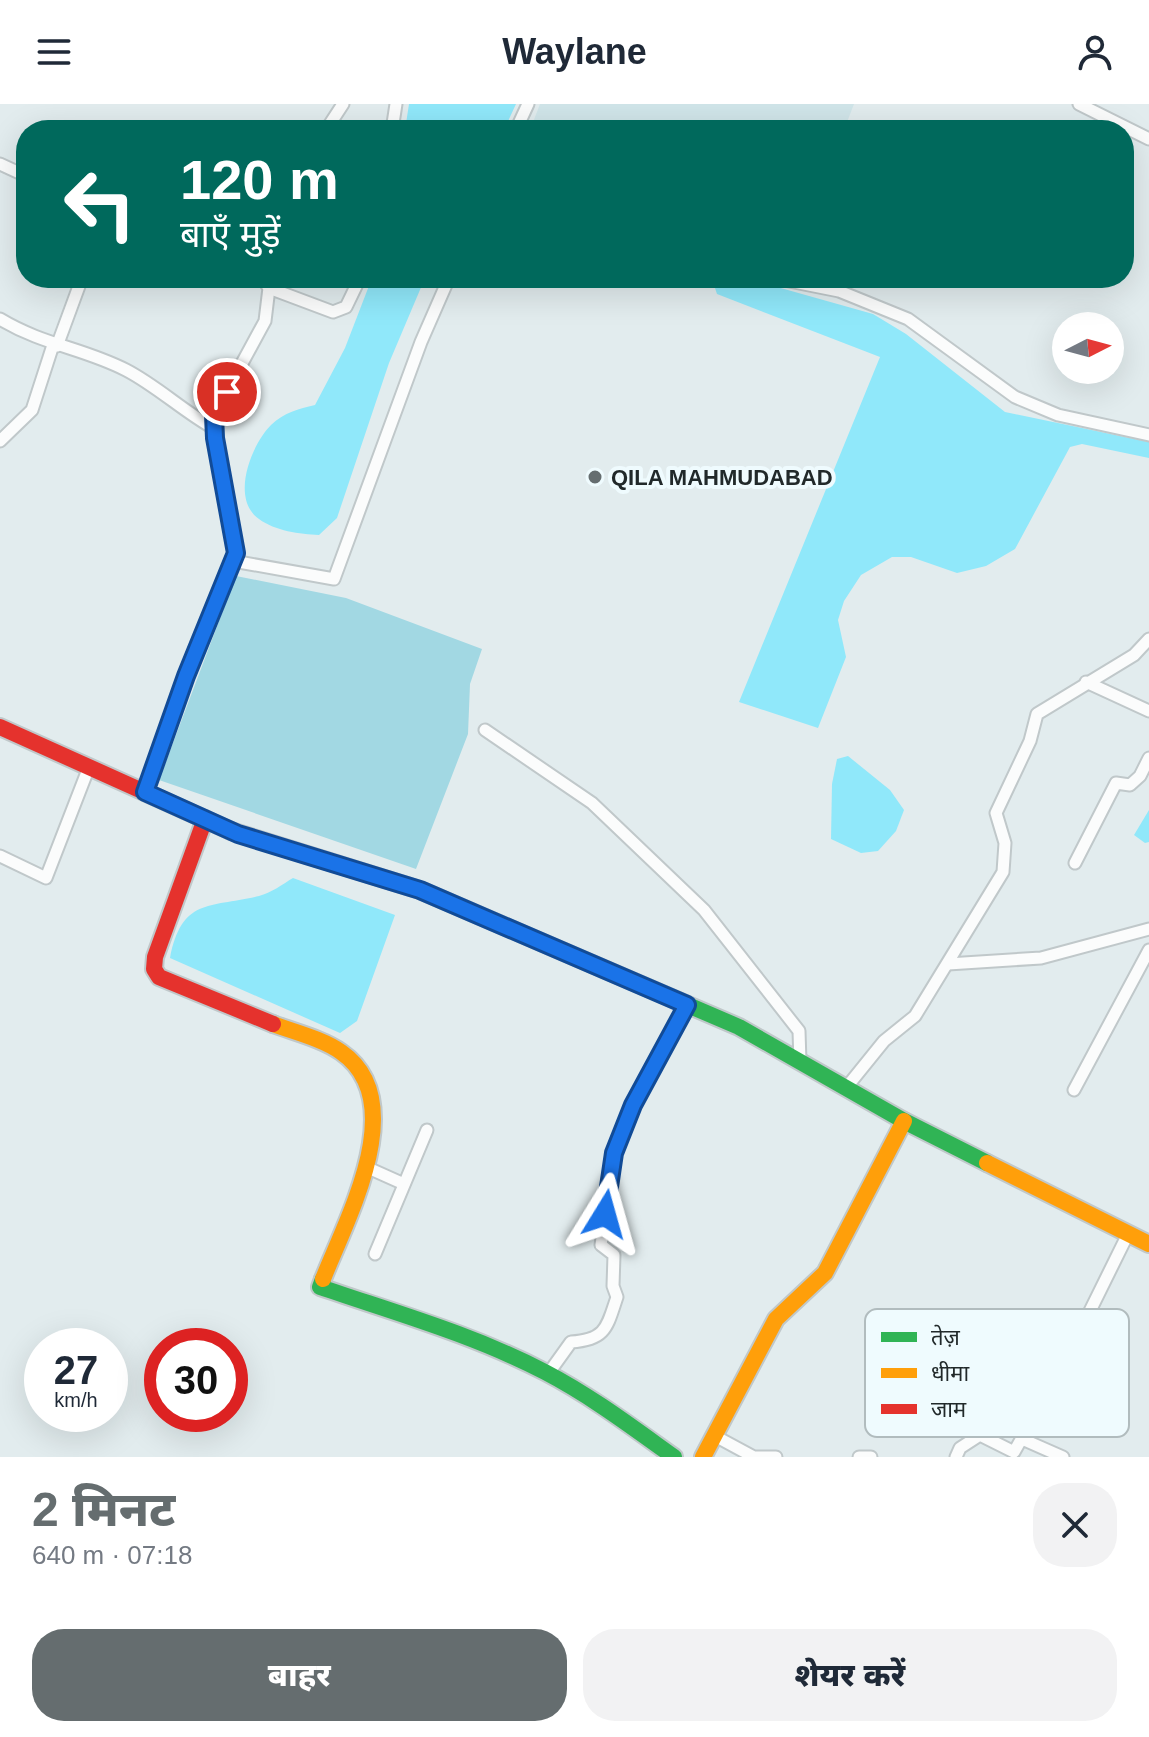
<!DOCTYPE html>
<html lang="hi">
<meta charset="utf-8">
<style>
:root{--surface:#fff;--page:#f2f2f3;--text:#1f2937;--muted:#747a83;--accent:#656d6f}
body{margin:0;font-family:Helvetica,"Noto Sans Devanagari",sans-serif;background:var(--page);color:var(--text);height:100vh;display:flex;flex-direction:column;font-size:30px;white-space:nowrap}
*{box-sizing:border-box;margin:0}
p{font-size:26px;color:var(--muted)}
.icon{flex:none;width:44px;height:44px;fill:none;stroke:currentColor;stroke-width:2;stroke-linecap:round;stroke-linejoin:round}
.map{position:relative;height:1353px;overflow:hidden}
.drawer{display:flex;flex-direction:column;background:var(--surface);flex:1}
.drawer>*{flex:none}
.guide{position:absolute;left:16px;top:16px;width:1118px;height:168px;border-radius:32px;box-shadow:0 8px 32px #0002;background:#00695c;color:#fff;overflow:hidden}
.needle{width:52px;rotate:84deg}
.tools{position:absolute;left:1052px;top:208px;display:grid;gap:16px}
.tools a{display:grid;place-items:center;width:72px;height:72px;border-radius:50%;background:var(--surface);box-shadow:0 8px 32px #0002;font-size:40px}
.speed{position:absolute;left:24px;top:1224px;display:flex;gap:16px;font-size:40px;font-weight:700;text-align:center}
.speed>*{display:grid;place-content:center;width:104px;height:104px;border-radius:50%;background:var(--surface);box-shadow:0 8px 32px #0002;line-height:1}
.speed small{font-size:20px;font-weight:400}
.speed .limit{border:12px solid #d22;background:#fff;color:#111}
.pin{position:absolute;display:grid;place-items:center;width:68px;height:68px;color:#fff;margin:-34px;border:4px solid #fff;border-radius:50%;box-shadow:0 2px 8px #0007}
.me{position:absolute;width:88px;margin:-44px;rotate:8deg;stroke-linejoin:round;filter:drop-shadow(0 0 6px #0008)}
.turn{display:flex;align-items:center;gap:28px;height:168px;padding:0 32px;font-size:36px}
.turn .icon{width:104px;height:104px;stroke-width:2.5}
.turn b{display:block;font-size:56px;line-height:68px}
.round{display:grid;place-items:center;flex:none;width:84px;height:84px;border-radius:32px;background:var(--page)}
.headline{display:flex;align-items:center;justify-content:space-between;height:136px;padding:0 32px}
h1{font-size:48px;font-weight:800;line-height:60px;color:var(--accent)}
.cta{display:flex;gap:16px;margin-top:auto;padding:16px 32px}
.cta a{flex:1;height:92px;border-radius:32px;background:var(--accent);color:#fff;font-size:32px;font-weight:800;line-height:92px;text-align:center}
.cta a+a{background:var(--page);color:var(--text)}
header{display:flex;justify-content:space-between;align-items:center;height:104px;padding:0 32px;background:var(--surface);font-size:36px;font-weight:800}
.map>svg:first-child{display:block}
.built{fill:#d0e5e9}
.green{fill:#a2d8e3}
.water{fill:#90e8fa}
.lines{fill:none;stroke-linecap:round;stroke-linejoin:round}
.street-casing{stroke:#c0c8ca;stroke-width:15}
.fast-casing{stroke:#c0c8ca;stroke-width:20}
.slow-casing{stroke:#c0c8ca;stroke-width:20}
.jam-casing{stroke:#c0c8ca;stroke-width:20}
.street{stroke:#fbfcfc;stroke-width:11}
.fast{stroke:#30b455;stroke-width:16}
.slow{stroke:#ff9f0a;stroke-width:16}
.jam{stroke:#e5322d;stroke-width:16}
.route-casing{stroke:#114b97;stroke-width:20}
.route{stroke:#1a73e8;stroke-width:14}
.poi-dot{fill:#656d6f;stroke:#effbfe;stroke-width:3}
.labels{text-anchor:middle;stroke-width:8;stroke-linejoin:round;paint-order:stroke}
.poi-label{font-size:22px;font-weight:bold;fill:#21292a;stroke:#effbfe;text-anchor:start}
.key{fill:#effbfe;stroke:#b1bcbe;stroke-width:2}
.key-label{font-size:22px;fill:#21292a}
</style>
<header><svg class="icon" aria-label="menu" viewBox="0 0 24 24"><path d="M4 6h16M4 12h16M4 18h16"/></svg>Waylane<svg class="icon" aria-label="person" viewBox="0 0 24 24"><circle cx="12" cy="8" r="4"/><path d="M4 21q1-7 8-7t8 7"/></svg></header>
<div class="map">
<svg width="1149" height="1353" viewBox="0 0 1149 1353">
<rect width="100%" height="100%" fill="#e2ecee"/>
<polygon class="built" points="540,0 854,0 844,26 530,26"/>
<polygon class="green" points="236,472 346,494 482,545 470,580 468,630 416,765 159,676"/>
<g class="water">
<polygon points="409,0 516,0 504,26 405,26"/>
<path d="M372 174H425L389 259 337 414 319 431C300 430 275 427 259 415 230 395 251 341 271 321 285 308 298 305 315 301L345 244Z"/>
<polygon points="718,174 745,174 873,210 906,230 1005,308 1149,338 1149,354 1082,340 1070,343 1015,445 986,462 957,469 911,453 892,453 861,471 844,497 838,516 846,553 818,624 739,598 880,253 717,190 714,181"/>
<polygon points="848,652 890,686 904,706 896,727 878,747 861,749 831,735 832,680 837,655"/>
<polygon points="1149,706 1149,738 1145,739 1134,731"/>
<path d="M293 774 395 811 357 917 340 929 170 854C182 793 210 804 259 792 271 789 283 780 293 774Z"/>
</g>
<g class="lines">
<defs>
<g id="street">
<polyline points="1079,0 1149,35"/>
<polyline points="326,26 343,0"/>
<polyline points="392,26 396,0"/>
<polyline points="516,26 528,0"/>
<polyline points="0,60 26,72"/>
<polyline points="774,174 839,187 908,215 1015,293 1058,311 1149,331"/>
<polyline points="269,184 333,208 346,203 360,174"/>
<path d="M0 215C43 241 83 244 126 266 157 282 184 308 215 325"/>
<polyline points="57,242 82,174"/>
<polyline points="0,337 32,306 53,241"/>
<polyline points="233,457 334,475 421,238 449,174"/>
<polyline points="1086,578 1149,607"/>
<polyline points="485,626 592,699 704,806 799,927 800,958"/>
<polyline points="145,688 186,572 236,449 215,334 214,311 265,217 269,184 262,174"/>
<polyline points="0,752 46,774 89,663"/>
<polyline points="1075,759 1116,679 1130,681 1140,672 1149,654"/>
<polyline points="948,860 1041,854 1149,825"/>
<polyline points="846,984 884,937 915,912 1003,768 1005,739 996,709 1030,637 1037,610 1134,551 1149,535"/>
<polyline points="1074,986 1149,846"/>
<polyline points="366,1063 404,1080"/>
<polyline points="375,1150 427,1026"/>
<path d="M548 1270 571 1238C606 1236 607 1223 617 1193L613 1182 614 1151 601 1141 614 1049 633 1001 687 901"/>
<polyline points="715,1332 754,1353 776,1353"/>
<polyline points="1022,1335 1063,1353"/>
<polyline points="859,1353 871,1353"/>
<polyline points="956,1353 960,1344 980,1331 1014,1348 1091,1212 1090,1207 1128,1130"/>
</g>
<g id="fast">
<polyline points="231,727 420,786 739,923 904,1017 987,1059"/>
<path d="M323 1175 320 1183C396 1209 474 1231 545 1268 591 1292 632 1323 674 1353"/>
</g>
<g id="slow">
<path d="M273 920C294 928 323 935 341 948 412 997 346 1116 323 1175"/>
<polyline points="987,1059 1149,1140"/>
<polyline points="703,1353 776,1215 825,1169 904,1017"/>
</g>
<g id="jam">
<polyline points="0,623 231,727"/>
<polyline points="205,715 155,853 154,865 159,873 273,920"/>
</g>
</defs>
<use href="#street" class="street-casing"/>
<use href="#fast" class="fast-casing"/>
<use href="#slow" class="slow-casing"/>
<use href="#jam" class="jam-casing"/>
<use href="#street" class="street"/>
<use href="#fast" class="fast"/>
<use href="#slow" class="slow"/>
<use href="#jam" class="jam"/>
</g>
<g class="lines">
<defs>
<polyline id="route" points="227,288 214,311 215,334 236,449 186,572 145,688 238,730 420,786 687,901 633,1001 614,1049 605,1110"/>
</defs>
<use href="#route" class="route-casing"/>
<use href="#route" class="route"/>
</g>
<circle class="poi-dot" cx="595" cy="373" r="8"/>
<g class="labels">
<g class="poi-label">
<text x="611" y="381">QILA MAHMUDABAD</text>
</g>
</g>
<rect x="865" y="1205" width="264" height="128" rx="12" class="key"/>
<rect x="881" y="1228" width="36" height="10" fill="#30b455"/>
<rect x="881" y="1264" width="36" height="10" fill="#ff9f0a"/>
<rect x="881" y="1300" width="36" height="10" fill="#e5322d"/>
<g class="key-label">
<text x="931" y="1241">तेज़</text>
<text x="931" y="1277">धीमा</text>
<text x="931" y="1313">जाम</text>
</g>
</svg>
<div class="tools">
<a><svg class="needle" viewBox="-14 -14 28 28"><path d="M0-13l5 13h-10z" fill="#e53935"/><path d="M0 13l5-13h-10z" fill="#747a83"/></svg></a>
</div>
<div class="speed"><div>27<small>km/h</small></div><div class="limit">30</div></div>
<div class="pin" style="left:227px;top:288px;background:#d93025"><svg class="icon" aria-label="arrive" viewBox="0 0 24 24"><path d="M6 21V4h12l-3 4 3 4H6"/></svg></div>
<svg class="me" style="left:605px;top:1110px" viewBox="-20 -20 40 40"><path d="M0-17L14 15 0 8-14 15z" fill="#1a73e8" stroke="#fff" stroke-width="4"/></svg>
<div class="guide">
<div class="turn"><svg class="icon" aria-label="left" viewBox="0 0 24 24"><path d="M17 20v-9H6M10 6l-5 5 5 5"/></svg><div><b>120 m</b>बाएँ मुड़ें</div></div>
</div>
</div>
<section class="drawer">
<div class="headline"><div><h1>2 मिनट</h1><p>640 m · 07:18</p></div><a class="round"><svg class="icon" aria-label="close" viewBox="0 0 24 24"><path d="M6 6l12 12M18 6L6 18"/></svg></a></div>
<div class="cta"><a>बाहर</a><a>शेयर करें</a></div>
</section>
